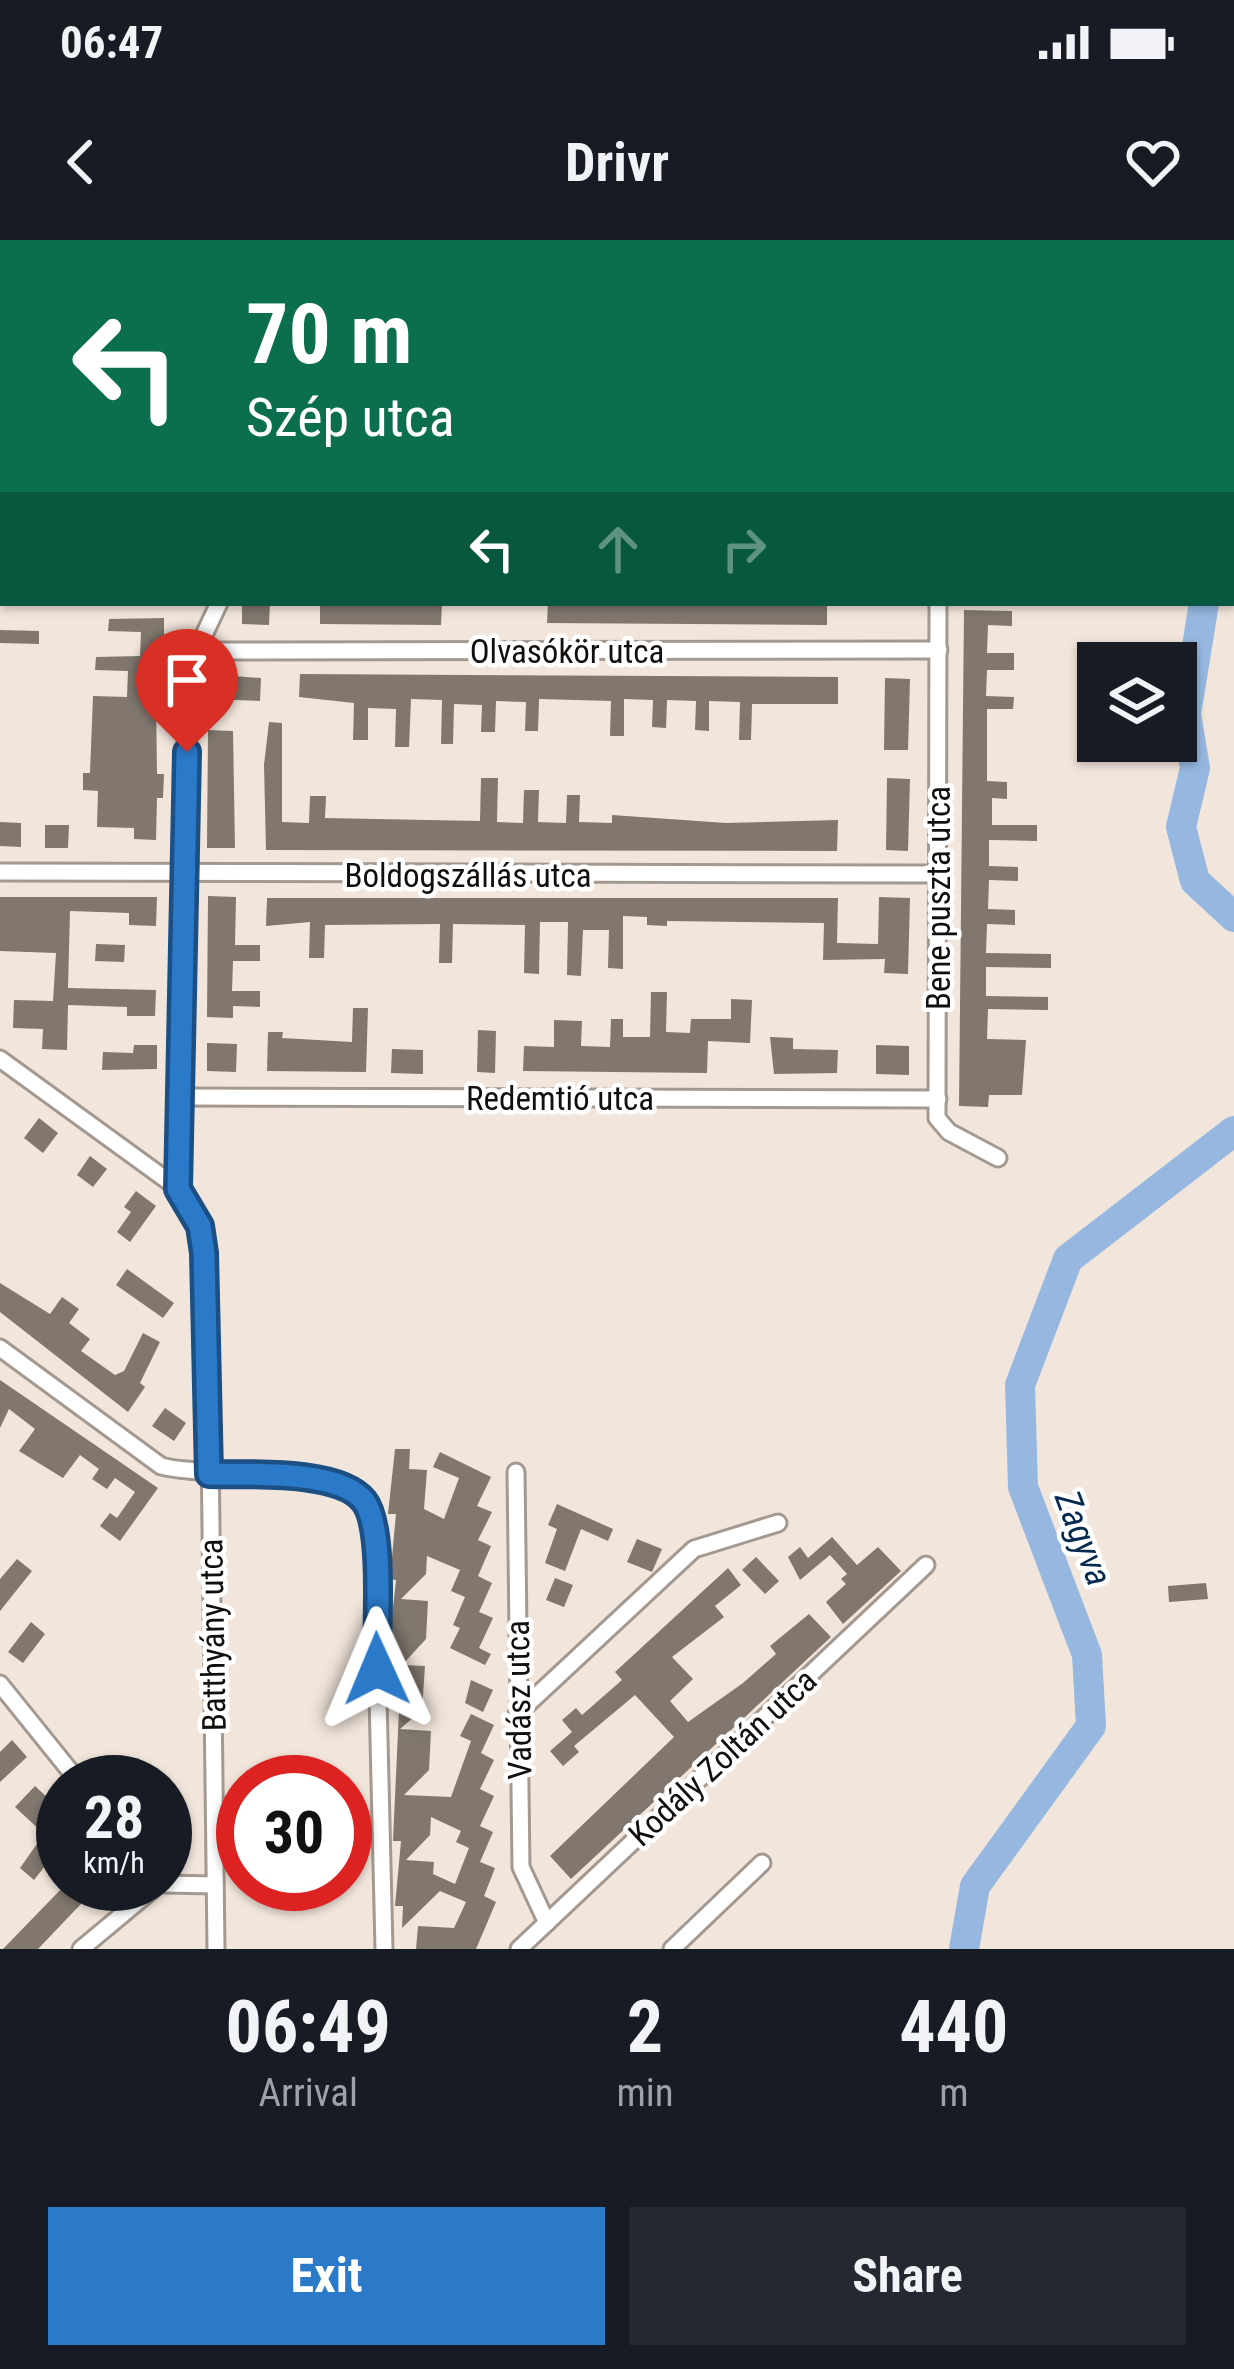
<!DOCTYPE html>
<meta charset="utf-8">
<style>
:root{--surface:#171b24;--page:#242831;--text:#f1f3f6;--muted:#9ea1a6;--accent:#2b7aca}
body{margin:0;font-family:"Roboto Condensed",sans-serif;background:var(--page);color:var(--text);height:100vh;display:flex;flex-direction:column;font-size:45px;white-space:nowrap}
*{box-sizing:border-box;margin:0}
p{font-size:39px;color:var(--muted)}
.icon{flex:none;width:66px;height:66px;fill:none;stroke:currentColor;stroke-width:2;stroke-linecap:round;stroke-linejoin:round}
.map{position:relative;height:1709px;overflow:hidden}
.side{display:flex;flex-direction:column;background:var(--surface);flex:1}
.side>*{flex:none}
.hud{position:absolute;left:0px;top:0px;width:1236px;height:366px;box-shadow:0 3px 9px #0004;background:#0b6e4f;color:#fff;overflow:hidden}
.buttons{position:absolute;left:1077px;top:402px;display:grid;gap:24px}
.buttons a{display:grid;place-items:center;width:120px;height:120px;border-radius:0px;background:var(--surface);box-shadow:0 3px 9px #0004;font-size:60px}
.speed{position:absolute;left:36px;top:1515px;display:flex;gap:24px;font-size:60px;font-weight:700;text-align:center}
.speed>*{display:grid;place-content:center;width:156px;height:156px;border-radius:50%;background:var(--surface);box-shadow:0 3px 9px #0004;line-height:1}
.speed small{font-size:30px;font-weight:400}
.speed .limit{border:18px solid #d22;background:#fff;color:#111}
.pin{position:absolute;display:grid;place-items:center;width:102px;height:102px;color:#fff;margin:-123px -51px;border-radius:50% 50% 50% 0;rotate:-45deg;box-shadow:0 0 12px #0007}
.pin .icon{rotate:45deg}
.me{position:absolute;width:132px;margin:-66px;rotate:359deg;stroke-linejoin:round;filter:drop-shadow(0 0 9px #0008)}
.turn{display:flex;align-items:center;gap:42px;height:252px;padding:0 48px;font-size:54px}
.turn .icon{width:156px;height:156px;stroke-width:2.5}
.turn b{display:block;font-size:84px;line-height:102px}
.lanes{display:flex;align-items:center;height:114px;padding:0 48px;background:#0003;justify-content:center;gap:60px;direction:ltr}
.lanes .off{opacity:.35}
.eta{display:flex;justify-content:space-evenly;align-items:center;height:204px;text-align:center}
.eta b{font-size:72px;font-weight:700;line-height:84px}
.action{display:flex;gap:24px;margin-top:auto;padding:24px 48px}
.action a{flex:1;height:138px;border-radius:0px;background:var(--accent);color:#fff;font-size:48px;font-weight:700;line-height:138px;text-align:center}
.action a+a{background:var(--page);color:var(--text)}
.status{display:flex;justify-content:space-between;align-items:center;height:84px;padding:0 60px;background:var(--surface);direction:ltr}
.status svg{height:33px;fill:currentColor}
header{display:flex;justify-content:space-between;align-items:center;height:156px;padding:0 48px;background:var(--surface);font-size:54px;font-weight:700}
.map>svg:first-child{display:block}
.green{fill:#ecccaf}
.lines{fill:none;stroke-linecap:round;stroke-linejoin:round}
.river{stroke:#96b8e0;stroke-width:30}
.building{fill:#81776e;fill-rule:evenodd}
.minor-casing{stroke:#a49990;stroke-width:21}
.minor{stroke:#fff;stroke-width:15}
.route-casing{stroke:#1c4f83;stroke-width:30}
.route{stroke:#2b7aca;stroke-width:21}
.labels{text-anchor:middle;stroke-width:9;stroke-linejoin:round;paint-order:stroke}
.street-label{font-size:33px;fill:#120e0b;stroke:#fff}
.water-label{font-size:36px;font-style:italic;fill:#042a4e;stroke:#fff}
</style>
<div class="status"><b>06:47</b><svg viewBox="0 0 49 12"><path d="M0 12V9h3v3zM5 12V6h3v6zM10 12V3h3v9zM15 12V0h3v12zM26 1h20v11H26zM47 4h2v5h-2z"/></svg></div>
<header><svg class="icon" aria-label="back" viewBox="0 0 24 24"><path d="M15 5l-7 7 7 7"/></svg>Drivr<svg class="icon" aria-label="heart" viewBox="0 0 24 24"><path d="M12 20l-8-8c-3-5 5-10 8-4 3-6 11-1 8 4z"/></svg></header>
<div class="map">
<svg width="1234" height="1709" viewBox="0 0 1234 1709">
<rect width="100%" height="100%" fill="#f2e6dc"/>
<polygon class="green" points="718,0 1234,0 1234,145 1233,3"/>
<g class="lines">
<g class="river">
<polyline points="1233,264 1234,261"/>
<polyline points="1204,363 1186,474 1195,528 1181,587 1195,641 1234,677"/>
<polyline points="964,1709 975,1646 1091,1486 1087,1415 1023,1247 1020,1145 1068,1019 1234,891"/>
</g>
</g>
<g class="building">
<polygon points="242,363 270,363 269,385 242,384"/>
<polygon points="320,363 442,363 441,385 320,384"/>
<polygon points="548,363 827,363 827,385 547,383"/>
<polygon points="964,370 1012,371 1012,386 988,385 987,413 1014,413 1014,430 987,430 986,456 1014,457 1013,469 987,469 987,541 1007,542 1007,559 992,558 992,585 1037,585 1037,601 989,600 989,626 1018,627 1018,641 989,640 988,669 1015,670 1015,685 987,684 986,713 1051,714 1051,728 986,727 986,756 1048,757 1048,770 988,769 987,799 1026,800 1022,855 989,855 988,867 959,866"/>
<polygon points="164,378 164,401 157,400 156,457 157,534 164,534 163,558 157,558 156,600 134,599 134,588 97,587 98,551 83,550 83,533 90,533 93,456 127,457 128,431 95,430 96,417 140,416 141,392 108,391 109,379"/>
<polygon points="0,390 39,391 39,404 0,403"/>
<polygon points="207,434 261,438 260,461 207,459"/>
<polygon points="300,434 838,437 838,464 752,464 751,500 739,500 740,462 709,461 709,491 695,490 696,461 667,460 666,488 652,487 653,460 624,459 624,496 610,496 611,461 539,459 538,491 525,491 526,462 496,461 495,492 481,492 482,465 454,464 453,504 441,504 442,460 411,459 409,507 395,507 396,469 368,468 368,500 353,500 354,463 299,457"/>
<polygon points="885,438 910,439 908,510 884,510"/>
<polygon points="269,482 282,483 282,582 309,583 310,556 326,556 325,578 480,581 481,538 498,538 497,582 523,583 524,550 539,550 538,582 566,583 567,555 580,555 579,582 612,583 612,575 726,583 838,580 837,611 266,610 264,525"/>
<polygon points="208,490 233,491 235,608 207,608"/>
<polygon points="887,538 910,539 908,611 886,610"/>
<polygon points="0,582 21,583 21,607 0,606"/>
<polygon points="45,585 69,585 68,608 45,608"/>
<polygon points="208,656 236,657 235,705 260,705 260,721 233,721 232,751 260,751 260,767 233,766 233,778 207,777"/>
<polygon points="0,657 157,657 156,686 129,685 129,673 70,671 68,748 156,750 155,776 127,776 127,767 68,765 67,810 42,809 43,789 13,788 14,760 53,761 56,713 0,711"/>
<polygon points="879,657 910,658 908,734 884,733 885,719 823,720 824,683 667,681 667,686 647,685 647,677 623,676 623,729 608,728 609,690 583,690 581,736 567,735 568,682 540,682 539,734 524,733 525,685 453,684 452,723 439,723 440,684 325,685 324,718 309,718 310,682 266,686 267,658 838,658 837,703 878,704"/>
<polygon points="96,704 125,705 124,722 95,721"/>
<polygon points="651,752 667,752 666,792 690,793 691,779 731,779 731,759 752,760 750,803 708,801 707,833 523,831 524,806 554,807 554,780 582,781 581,806 610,807 611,779 623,779 623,797 650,797"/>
<polygon points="353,768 368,768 366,832 267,831 268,792 283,792 282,798 352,802"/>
<polygon points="478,790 496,791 495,833 477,832"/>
<polygon points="770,797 793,798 793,809 838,810 837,833 774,834"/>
<polygon points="207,803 237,804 236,832 207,831"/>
<polygon points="134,805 157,805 157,829 102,830 103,812 133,813"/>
<polygon points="876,805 909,806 909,835 876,834"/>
<polygon points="392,809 423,810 423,834 391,833"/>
<polygon points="39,878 58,893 43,913 24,898"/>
<polygon points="90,916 107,929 93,947 77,935"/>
<polygon points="136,951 156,966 130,1002 117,992 131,972 124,967"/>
<polygon points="127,1029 174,1063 163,1078 116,1045"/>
<polygon points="0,1043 50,1074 62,1057 79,1069 69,1083 90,1099 81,1111 115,1135 124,1131 143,1093 160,1102 140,1143 145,1147 128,1172 0,1072"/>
<polygon points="0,1140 158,1248 120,1301 100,1286 110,1273 117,1278 135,1252 115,1238 107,1249 92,1239 99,1229 80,1215 63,1238 19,1211 35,1189 9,1169 0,1188"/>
<polygon points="165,1168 186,1183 174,1201 152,1186"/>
<path d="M395 1209H410L409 1229 427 1230 424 1269 444 1279 459 1238 433 1227 440 1212 491 1237 477 1266 492 1272 478 1300 491 1306 478 1336 492 1343 479 1372 493 1378 479 1408 491 1414 485 1425 450 1408 460 1388 453 1385 465 1357 451 1351 460 1330 427 1316 426 1334 401 1359 428 1361 426 1399 402 1425 425 1426 422 1470 400 1489 431 1491 429 1530 404 1555 451 1557 471 1501 460 1496 471 1474 494 1485 481 1513 494 1520 480 1549 494 1556 480 1586 493 1592 480 1622 495 1628 484 1656 496 1662 476 1709H416L418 1686 454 1688 466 1662 440 1651 402 1688 403 1666H395L401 1601H393L399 1470H392L398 1406 389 1405 396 1340 390 1339 396 1274H388ZM431 1577 461 1591 456 1602 469 1608 455 1644 433 1634 434 1622 406 1620 430 1595Z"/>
<polygon points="557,1264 613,1289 608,1301 581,1289 565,1331 545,1323 557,1289 548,1285"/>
<polygon points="832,1297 857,1325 878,1307 901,1331 843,1384 826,1362 846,1344 841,1339 847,1334 830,1315 800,1340 788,1317 800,1307 808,1318"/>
<polygon points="637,1299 662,1309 652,1332 627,1322"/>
<polygon points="756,1317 779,1341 765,1354 742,1330"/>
<polygon points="17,1319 32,1331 0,1371 0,1339"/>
<polygon points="728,1328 741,1345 715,1366 724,1377 672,1417 693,1439 670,1461 688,1482 743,1443 776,1414 770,1406 809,1374 831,1397 571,1639 550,1616 674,1497 635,1455 574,1506 579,1512 563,1526 550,1511 572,1492 562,1480 576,1468 582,1475 622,1440 615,1432"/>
<polygon points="555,1338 573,1345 564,1367 546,1360"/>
<polygon points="1206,1343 1208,1359 1169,1362 1168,1346"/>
<polygon points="31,1382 45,1394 23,1423 8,1412"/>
<polygon points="471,1440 493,1450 483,1472 465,1463"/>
<polygon points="12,1500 27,1517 0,1542 0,1512"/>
<polygon points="35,1546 63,1572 63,1603 34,1640 20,1628 44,1594 15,1567"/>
<polygon points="66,1644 100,1644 38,1709 3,1709"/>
</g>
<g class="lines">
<defs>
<g id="minor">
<polyline points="107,3 109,0"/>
<polyline points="394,3 395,0"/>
<polyline points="0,221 3,215"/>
<polyline points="938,363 937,878 949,892 998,918"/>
<polyline points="196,411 939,410"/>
<polyline points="0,632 937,634"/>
<polyline points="0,819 179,949 200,986 210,1204 216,1709"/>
<polyline points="183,857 938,859"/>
<polyline points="179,949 187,431 219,363"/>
<path d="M0 1108 161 1226C208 1239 336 1221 365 1262 369 1268 371 1281 374 1289L384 1709"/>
<polyline points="516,1232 521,1627 547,1683"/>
<polyline points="0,1444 79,1542"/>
<polyline points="517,1474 694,1309 778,1283"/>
<polyline points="165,1644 215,1645"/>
<polyline points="81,1709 159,1644"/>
<polyline points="519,1709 926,1325"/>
<polyline points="672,1709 762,1623"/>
</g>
</defs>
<use href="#minor" class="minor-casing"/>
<use href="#minor" class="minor"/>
</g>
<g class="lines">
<defs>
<path id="route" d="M187 512 178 949 200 986 204 1013 209 1234C247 1235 339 1229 364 1261 385 1288 376 1392 377 1429"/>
</defs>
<use href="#route" class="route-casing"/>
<use href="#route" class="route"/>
</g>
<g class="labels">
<g class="street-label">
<text x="567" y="423">Olvasókör utca</text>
<text x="468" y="647">Boldogszállás utca</text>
<text transform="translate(938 658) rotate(-90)" y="12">Bene puszta utca</text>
<text x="560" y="870">Redemtió utca</text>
<text transform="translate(212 1395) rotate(-91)" y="12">Batthyány utca</text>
<text transform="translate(518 1460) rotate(-91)" y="12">Vadász utca</text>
<text transform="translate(722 1517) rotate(-43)" y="12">Kodály Zoltán utca</text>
</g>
<g class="water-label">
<text transform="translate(1084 1298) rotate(69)" y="13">Zagyva</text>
</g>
</g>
</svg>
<div class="buttons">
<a><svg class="icon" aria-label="layers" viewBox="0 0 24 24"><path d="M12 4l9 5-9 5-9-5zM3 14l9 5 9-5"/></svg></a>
</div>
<div class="speed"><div>28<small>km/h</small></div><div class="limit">30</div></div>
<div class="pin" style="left:187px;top:512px;background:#d93025"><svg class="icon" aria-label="arrive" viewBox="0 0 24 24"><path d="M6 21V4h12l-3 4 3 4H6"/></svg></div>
<svg class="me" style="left:377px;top:1429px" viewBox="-20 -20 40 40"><path d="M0-17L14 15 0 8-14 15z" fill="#2b7aca" stroke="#fff" stroke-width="4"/></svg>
<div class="hud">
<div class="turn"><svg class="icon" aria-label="left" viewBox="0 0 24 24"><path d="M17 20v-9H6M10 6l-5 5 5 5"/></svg><div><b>70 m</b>Szép utca</div></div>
<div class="lanes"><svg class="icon" aria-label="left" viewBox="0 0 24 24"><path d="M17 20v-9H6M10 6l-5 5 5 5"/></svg><svg class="icon off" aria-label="ahead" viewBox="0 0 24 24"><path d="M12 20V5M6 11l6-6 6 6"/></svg><svg class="icon off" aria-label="right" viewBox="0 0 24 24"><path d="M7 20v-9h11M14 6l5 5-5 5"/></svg></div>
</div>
</div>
<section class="side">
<div class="eta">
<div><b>06:49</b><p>Arrival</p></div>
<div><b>2</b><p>min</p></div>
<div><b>440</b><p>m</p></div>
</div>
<div class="action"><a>Exit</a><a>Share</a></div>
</section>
